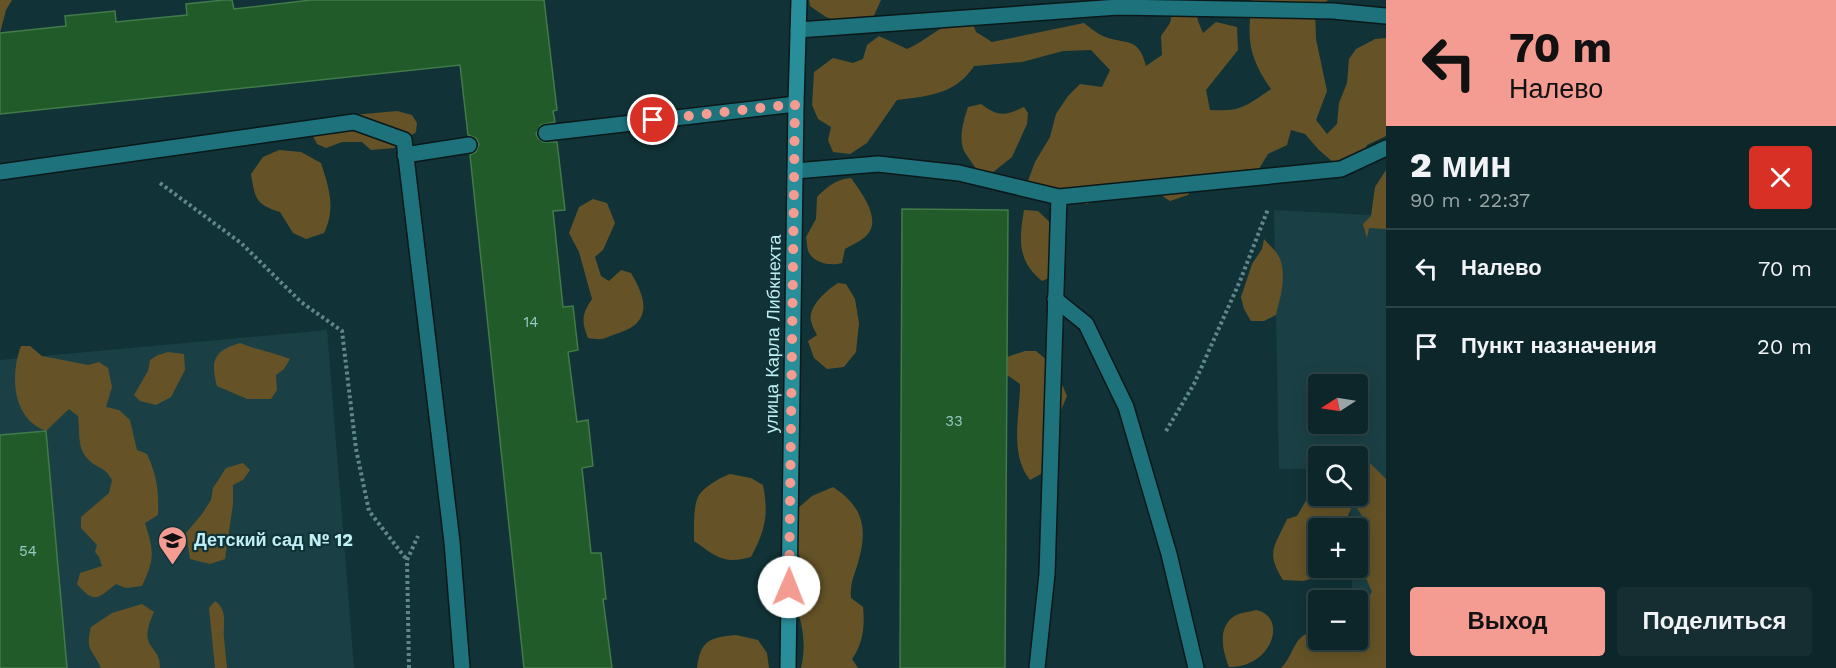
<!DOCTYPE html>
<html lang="ru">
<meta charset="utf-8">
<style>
:root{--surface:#0d2629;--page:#162e31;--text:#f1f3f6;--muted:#9aa5a8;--line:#2d4346;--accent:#f59c92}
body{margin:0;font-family:"Work Sans",sans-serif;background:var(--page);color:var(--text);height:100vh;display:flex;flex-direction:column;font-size:22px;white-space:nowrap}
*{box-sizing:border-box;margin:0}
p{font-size:20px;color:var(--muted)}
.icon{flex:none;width:33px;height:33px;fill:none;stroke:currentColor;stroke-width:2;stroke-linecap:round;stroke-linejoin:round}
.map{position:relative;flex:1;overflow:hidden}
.panel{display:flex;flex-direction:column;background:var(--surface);width:450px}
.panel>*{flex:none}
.guide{background:#f59c92;color:#111;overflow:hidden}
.needle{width:39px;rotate:258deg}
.tools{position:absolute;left:1308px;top:374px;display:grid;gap:12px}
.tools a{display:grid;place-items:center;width:60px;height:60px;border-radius:6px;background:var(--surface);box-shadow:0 3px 15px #0003,0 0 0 2px var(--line);font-size:30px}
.pin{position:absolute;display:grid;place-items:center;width:51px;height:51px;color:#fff;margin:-26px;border:3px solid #fff;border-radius:50%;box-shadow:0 2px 6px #0007}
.me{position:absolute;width:66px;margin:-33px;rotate:1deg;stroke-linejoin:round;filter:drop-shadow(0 0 4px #0008)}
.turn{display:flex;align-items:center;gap:21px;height:126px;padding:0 24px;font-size:27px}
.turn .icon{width:78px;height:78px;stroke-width:2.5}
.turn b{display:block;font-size:42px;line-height:51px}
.round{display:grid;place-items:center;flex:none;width:63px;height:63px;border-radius:6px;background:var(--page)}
.head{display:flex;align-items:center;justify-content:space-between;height:102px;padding:0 24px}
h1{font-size:36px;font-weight:800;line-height:45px}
.primary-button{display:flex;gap:12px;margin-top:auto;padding:12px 24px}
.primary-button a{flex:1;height:69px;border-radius:6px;background:var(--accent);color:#111;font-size:24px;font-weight:800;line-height:69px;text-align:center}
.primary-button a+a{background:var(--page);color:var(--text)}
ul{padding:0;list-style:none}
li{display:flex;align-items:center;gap:18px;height:78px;padding:0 24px;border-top:2px solid var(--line)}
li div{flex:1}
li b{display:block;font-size:22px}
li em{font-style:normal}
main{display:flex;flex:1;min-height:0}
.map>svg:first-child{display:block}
.built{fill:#1a4045;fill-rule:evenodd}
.green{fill:#655327}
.building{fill:#215b2a;stroke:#427b49;stroke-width:1.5}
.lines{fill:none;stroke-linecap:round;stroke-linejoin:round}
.service-casing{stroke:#0a181a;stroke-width:18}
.secondary-casing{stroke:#0a181a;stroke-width:18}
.path{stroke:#5f878c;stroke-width:4;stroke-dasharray:3 3;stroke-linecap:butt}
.service{stroke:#1d727c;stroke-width:15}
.secondary{stroke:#288e9a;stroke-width:15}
.route{stroke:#f59c92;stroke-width:10;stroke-dasharray:0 18}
.labels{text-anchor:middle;stroke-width:4.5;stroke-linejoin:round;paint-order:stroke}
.number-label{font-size:15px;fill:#98c9c2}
.street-label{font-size:18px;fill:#bfeef4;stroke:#113337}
.poi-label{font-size:18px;font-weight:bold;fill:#bfeef4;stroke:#113337;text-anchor:start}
</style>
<main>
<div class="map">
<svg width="1386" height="668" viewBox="0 0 1386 668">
<rect width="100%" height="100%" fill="#113337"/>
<g class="built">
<path d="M1274 210 1386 216V668H1354L1353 639H1358V600H1352V567H1358V528H1351L1350 495H1358V456H1318V469H1279ZM1318 384H1358V423H1318Z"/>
<polygon points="327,330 354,668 0,668 0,360"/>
</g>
<g class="green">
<polygon points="0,0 12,0 6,10 0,33"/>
<polygon points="809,0 881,0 872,20 849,26 826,17 810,6"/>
<path d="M1145 0H1195L1198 21 1203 33 1216 22 1237 27 1238 50 1206 90 1210 110C1241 112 1246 106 1271 89 1248 56 1247 39 1252 0H1328L1315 11 1316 39 1327 91 1316 120 1327 134 1337 124 1339 103 1347 83 1349 59 1356 49 1375 39 1386 38V136L1367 145 1362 160 1341 169 1319 150 1305 134 1291 130 1287 145 1268 154 1254 177 1196 183 1188 195 1170 201 1150 188 1119 191 1087 204 1025 189 1035 162 1050 137 1056 114 1068 96 1080 84 1102 87 1110 70 1091 50 1063 51 1022 62 974 66C956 94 929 96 897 100L867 143 850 154 833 152 828 140 831 127 818 119 812 105 814 72 833 58 853 63 863 59 867 45 879 36 907 49C928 40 947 19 971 18L976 32 992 42 1084 23C1089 27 1094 31 1099 34 1123 47 1138 33 1146 66L1162 55 1161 36 1170 23 1173 9Z"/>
<path d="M981 104C999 117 1004 116 1024 107L1028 113 1027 124 1012 157 992 173 978 172C974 165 968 158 964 151 958 137 964 120 968 107Z"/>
<polygon points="397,111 412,115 417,123 416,132 394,148 371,150 362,142 342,142 326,148 317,144 312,134 353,115"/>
<path d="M279 150 301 152 321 163C329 188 336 208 324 233L306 239 293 233 280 212C255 204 255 198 251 174L263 157Z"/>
<polygon points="1386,170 1386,229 1369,228 1367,238 1363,224 1371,216 1375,187"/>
<path d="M851 178C861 192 884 221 865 237 859 242 851 245 845 249L842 263C831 266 816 264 809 253 807 249 807 242 806 237L816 219 817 197C827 187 836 179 851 178Z"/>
<path d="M593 199 607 203 615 223 603 250 595 257 601 276 609 281 621 270 631 273C646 298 653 322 619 333 603 338 605 341 588 338 581 321 582 314 592 299L579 252 569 233 579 207Z"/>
<path d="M1024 210 1038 211 1058 230 1066 252 1063 268 1056 275 1042 281C1017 261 1019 239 1024 210Z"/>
<path d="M1264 239C1270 246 1279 253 1281 262 1286 279 1280 299 1276 315L1264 321H1251L1244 309 1241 297 1252 264 1262 249Z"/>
<path d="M838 283 846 284 855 299 859 323 856 352 844 367 827 369 814 358 808 341 817 335C815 331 812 326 811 321 808 306 827 290 838 283Z"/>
<path d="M240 343C257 350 273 352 290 359L284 369 276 375 277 390 271 399H247L217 386C210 360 214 351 240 343Z"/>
<path d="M21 346H30L42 356 88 365 99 362 108 368 112 387 106 407 119 410 130 420 137 450 147 454C157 476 159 491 158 515L145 523C154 552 155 558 142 586L126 588 116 584C98 598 95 605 77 584L80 573 102 566 99 557 95 552 97 545 81 528V517L109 493 112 480C104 465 96 469 87 458 77 448 80 430 78 416L69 409 46 431C12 419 10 375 21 346Z"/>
<path d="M1025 351H1036L1054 366 1067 396 1061 410 1060 427 1051 443 1041 474 1030 480C1009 454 1020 415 1020 384L1007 375V357Z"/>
<polygon points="168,352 184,354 185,370 171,397 156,405 140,401 134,395 148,371 150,360 158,355"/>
<polygon points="243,463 250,470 243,480 233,485 233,504 225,559 210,564 190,559 186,533 202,514 211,500 213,488 226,468"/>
<path d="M1358 464H1371L1386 479V668H1281C1296 653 1292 633 1318 631V639H1340L1346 646 1353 647 1361 637 1358 635V607L1364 604 1372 592 1366 578 1352 580 1338 572 1303 581 1283 580C1265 552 1275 546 1287 519L1297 516 1315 485 1318 483V495H1344L1351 509 1343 528H1318V567H1358V542L1367 524 1357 508 1355 495H1358Z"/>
<path d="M730 474 751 478 763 485C769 516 765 530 751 557 723 565 716 556 694 541 694 529 693 508 698 497 702 488 721 477 730 474Z"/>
<path d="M833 487C865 508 868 530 857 566 853 578 850 586 851 598L863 607C865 626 863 644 852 659L858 668H801C808 639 800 614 789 587L797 570 800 557 790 538V515L812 496Z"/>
<path d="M215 601C228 610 223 623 224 638 225 648 226 658 227 668H215L209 608Z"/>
<path d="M142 604 154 612C136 651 161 643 160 668H101C92 648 85 651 91 627L112 613Z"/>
<path d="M1256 610C1288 616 1273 668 1229 667 1223 652 1217 629 1233 617 1238 613 1249 612 1256 610Z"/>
<path d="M736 635 758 640 767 653 769 668H697C700 640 711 637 736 635Z"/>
</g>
<g class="building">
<polygon points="224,0 232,0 234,9 311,0 544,0 557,110 553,111 555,122 541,125 536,134 538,138 543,142 557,142 565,210 553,211 563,307 573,306 578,350 568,352 577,422 588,420 593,466 582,468 591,553 601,553 606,599 603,599 612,668 524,668 470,155 476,152 479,144 476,138 468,135 460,65 0,114 0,33 66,26 65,16 115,11 116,22 187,15 186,4"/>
<polygon points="902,209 1008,210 1005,668 900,668"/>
<polygon points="46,431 67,668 0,668 0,435"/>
</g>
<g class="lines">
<defs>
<g id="service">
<polyline points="798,30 1118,7 1333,11 1386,16"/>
<polyline points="546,133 796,104"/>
<polyline points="405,155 469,145"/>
<polyline points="795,171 878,164 959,173 1059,197 1341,169 1386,148"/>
<polyline points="0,172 354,122 404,140 452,542 462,668"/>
<polyline points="1055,299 1086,324 1126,407 1169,554 1196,668"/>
<polyline points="1037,668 1047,574 1059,197"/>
</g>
<polyline id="secondary" points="788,668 796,104 799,0"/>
</defs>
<use href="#service" class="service-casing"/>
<use href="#secondary" class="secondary-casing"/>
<g class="path">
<polyline points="160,183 241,243 301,302 342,331 356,449 369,511 407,560"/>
<polyline points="1166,431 1194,384 1240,281 1268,209"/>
<polyline points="409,668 407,560 418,536"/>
</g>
<use href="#service" class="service"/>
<use href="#secondary" class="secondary"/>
</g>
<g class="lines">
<polyline class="route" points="653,120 795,104 789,587"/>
</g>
<defs>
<symbol id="school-pin" viewBox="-11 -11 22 30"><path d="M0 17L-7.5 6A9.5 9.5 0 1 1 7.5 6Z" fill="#f59c92" stroke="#113337"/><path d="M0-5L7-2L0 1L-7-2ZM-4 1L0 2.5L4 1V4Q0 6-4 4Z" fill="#111"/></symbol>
</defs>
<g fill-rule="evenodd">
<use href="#school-pin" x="156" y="524" width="33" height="45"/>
</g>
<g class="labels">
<g class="number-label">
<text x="531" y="327">14</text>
<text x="954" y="426">33</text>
<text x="28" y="556">54</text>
</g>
<g class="street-label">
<text transform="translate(773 334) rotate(-89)" y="6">улица Карла Либкнехта</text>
</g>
<g class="poi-label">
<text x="194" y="546">Детский сад № 12</text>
</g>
</g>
</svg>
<div class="tools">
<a><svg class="needle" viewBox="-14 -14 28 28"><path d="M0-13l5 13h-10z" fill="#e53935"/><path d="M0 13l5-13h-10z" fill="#9aa5a8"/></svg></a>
<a><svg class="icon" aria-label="search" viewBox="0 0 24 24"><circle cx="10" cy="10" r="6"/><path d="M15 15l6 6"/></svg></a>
<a>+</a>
<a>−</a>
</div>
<div class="pin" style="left:653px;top:120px;background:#d93025"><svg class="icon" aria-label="arrive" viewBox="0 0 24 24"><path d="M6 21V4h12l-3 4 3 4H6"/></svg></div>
<svg class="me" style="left:789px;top:587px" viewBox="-20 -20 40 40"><circle r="19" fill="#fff"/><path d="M0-13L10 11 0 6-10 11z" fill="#f59c92"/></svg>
</div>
<section class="panel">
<div class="guide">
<div class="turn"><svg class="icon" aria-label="left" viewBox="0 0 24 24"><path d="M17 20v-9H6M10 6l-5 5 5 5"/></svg><div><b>70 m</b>Налево</div></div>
</div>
<div class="head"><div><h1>2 мин</h1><p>90 m · 22:37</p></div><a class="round" style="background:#d93025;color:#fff"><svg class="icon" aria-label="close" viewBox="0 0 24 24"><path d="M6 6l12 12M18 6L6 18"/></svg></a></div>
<ul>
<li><svg class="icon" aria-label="left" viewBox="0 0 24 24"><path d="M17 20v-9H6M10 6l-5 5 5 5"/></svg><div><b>Налево</b></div><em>70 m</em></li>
<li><svg class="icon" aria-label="arrive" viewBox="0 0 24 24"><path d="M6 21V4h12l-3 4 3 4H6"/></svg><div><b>Пункт назначения</b></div><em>20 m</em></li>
</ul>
<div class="primary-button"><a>Выход</a><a>Поделиться</a></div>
</section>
</main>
